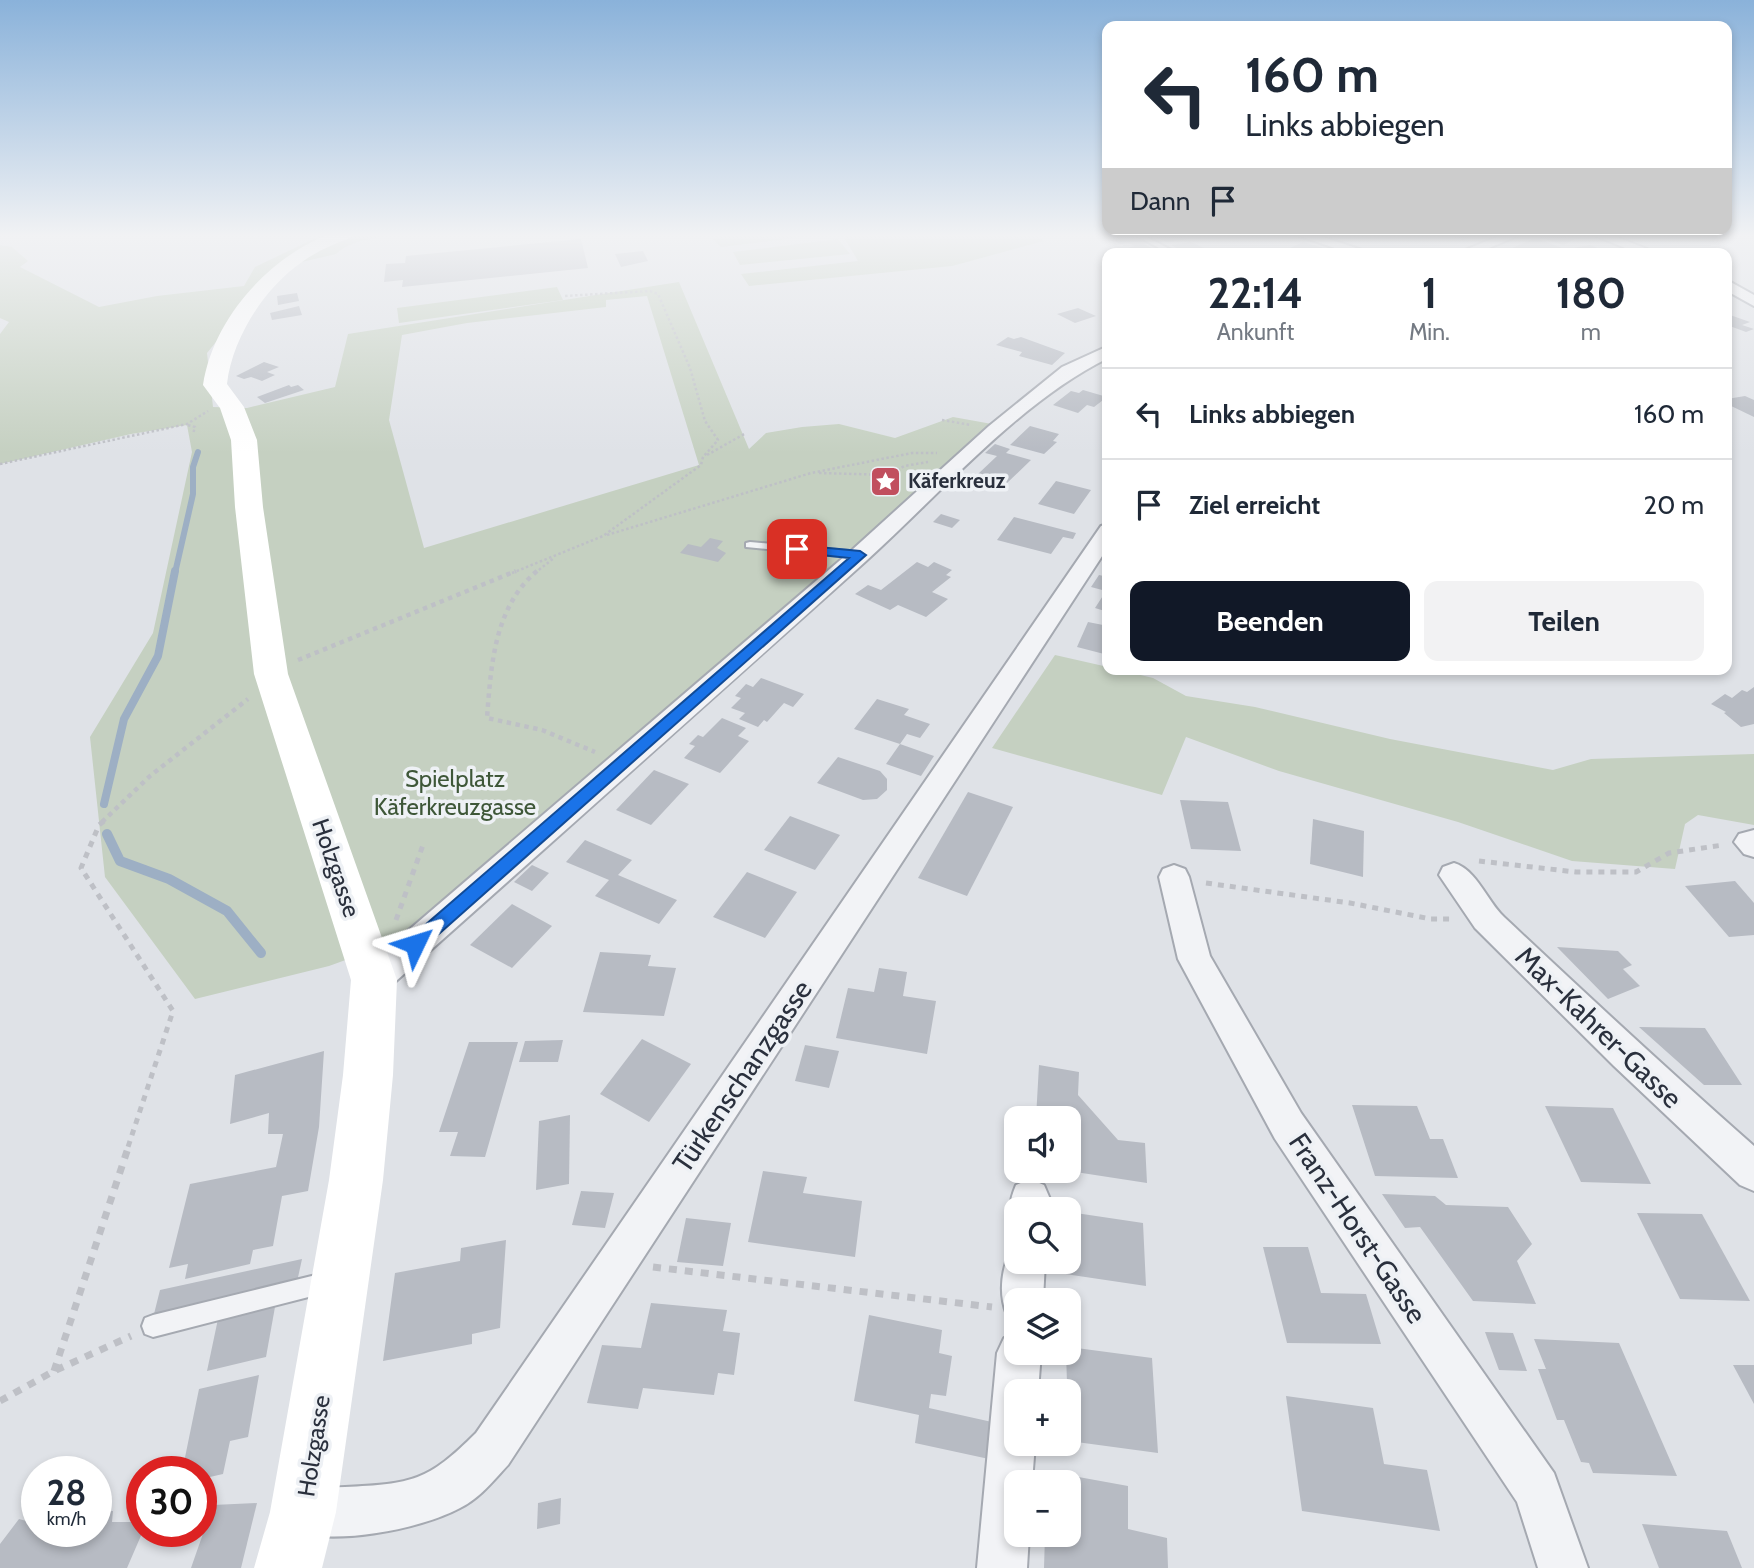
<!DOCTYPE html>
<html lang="de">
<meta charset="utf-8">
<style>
:root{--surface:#fff;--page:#f2f2f3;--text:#1f2937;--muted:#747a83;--line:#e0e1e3;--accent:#111827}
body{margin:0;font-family:Cabin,sans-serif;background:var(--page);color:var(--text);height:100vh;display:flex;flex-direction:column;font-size:26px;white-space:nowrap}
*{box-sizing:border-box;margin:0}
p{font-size:23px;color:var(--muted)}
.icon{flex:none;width:38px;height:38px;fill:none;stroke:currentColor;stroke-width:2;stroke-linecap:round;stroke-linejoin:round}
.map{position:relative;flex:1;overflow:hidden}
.drawer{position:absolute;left:1102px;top:248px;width:630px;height:427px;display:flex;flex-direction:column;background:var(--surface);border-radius:14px;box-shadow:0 4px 10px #0003}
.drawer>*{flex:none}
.hud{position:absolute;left:1102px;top:21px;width:630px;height:214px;border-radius:14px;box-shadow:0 4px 10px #0003;background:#fff;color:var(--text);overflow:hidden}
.buttons{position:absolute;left:1004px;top:1106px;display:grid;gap:14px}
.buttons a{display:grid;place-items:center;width:77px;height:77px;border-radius:14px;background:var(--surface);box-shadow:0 4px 10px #0003;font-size:35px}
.speed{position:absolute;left:21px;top:1456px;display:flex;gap:14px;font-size:35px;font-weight:700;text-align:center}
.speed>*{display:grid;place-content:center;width:91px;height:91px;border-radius:50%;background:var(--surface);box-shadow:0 4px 10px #0003;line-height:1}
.speed small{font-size:18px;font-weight:400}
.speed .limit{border:10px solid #d22;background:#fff;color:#111}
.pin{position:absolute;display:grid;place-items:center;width:60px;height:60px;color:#fff;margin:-30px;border-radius:14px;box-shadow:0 4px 10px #0006}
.me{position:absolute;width:77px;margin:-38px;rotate:49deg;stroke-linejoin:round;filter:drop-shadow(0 0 5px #0008)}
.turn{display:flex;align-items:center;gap:24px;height:147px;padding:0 28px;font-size:32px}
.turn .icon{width:91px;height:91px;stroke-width:2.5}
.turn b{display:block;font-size:49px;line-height:60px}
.then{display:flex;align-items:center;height:66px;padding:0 28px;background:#0003;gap:14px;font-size:26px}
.eta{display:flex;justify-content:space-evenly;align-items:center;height:119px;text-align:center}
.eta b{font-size:42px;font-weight:800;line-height:49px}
.cta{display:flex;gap:14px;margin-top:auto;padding:14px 28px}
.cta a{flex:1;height:80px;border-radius:14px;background:var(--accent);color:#fff;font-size:28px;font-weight:800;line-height:80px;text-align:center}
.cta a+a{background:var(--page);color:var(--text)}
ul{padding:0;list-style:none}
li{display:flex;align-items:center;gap:21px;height:91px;padding:0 28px;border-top:2px solid var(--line)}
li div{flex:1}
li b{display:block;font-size:26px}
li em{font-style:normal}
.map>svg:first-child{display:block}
.green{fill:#c5d0c1;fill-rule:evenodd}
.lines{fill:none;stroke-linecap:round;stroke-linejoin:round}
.stream-far2{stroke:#9dafc4;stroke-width:6}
.stream-far1{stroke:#9dafc4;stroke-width:8}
.stream{stroke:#9dafc4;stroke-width:10}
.building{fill:#b7bbc3}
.lane-casing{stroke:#a5a9b1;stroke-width:4}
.street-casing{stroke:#a5a9b1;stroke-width:4}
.path-far3{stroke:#bec0c6;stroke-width:2.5;stroke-dasharray:2.5 2.5;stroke-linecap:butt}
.path-far2{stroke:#bec0c6;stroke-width:4.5;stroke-dasharray:4.5 4.5;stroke-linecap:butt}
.path-far1{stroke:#bec0c6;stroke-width:5;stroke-dasharray:6 6;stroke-linecap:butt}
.path{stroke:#bec0c6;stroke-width:7;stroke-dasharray:8 8;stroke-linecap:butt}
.lane{fill:#f2f3f6;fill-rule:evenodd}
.street{fill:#f2f3f6;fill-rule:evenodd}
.secondary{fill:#fff;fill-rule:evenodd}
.route{fill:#1a73e8;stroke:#114b97;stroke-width:2}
.labels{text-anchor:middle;stroke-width:7;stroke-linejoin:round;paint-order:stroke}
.far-poi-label{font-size:21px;font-weight:bold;fill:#2a303d;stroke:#eef1f5;text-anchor:start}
.park-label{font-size:24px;fill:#3e5738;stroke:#eef1f5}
.street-label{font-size:24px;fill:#2a303d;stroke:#eef1f5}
.near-street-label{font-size:28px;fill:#2a303d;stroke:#eef1f5}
</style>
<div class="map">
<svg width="1754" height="1568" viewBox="0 0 1754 1568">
<rect width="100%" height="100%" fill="#dfe2e7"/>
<g class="green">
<path d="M324 234H407C385 237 352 238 336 254L276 268 207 353 213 407 247 408 335 387 348 334 679 282 749 449 766 433 802 427 839 424 895 438 953 417 992 424 829 572 406 938 329 966 195 999 105 877 90 737 153 633 192 452 187 425 131 434 0 464V334L9 322 0 318V245L12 247 28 261 20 267 99 307 157 296 244 286 255 267ZM647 296 699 465 424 548 389 420 402 335 467 323 606 307V300Z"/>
<polygon points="741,234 826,234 721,247 711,238"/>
<polygon points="842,234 1033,234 1044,241 952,266 749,286 741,274 858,261"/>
<polygon points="838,239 850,254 740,265 733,252"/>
<polygon points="557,287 563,300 399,323 397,308"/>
<polygon points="1055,655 1108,667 1108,670 1120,670 1153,678 1186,696 1255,707 1390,739 1553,770 1591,759 1754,754 1754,825 1698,815 1685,824 1675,869 1572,861 1458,822 1279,771 1186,737 1162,795 992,748"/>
</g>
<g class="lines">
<polyline class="stream-far2" points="175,573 193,494 193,467 198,452"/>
<polyline class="stream-far1" points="104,804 124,719 158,656 175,571"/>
<polyline class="stream" points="107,834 120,861 169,879 227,911 261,953"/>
</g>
<g class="building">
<polygon points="1127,234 1147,243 1144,244 1161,253 1139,254 1127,248 1135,246 1128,243 1121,244 1105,235"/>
<polygon points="1177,234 1187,239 1167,242 1156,237"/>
<polygon points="1442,234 1470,234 1476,235 1463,240"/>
<polygon points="1543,234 1554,234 1575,239 1563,245 1537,236"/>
<polygon points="1535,238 1562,248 1550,254 1515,254 1505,251"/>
<polygon points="581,239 588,268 402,287 403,280 384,282 386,264 405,263 406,256"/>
<polygon points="1191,242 1204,248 1215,254 1187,254 1171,245"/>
<polygon points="1303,242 1327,249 1341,250 1335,254 1324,251 1307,254 1280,249 1290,248"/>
<polygon points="1590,245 1600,249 1609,254 1587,254 1573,248"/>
<polygon points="643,251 648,261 621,267 615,254"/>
<polygon points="297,293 299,301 278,305 277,296"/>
<polygon points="299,306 302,315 272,320 270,313"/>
<polygon points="1078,308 1096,316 1075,323 1057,314"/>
<polygon points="1730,315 1750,322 1742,325 1754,329 1746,332 1727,325 1727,316"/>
<polygon points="1008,337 1014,339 1021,337 1065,353 1052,365 1019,356 1022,352 996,345"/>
<polygon points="264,362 279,367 267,372 275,375 262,381 251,377 244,379 236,376"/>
<polygon points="289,385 291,387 298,385 304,390 265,403 257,397"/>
<polygon points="1083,390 1107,397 1094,407 1087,405 1078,413 1053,405 1071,391 1079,393"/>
<polygon points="1745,396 1754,400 1754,417 1727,404 1727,399"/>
<polygon points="1030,426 1059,434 1053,441 1057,442 1044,454 1010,445"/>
<polygon points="995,444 1010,449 1006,453 1031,460 1007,483 978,474 997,456 985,453"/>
<polygon points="1056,481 1091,490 1074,514 1038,504"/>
<polygon points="941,514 960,520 952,528 933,522"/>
<polygon points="1014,517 1076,533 1073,539 1063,537 1051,554 997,540"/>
<polygon points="710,538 723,541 717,548 726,553 718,562 680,553 688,544 701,547"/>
<polygon points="917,562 928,567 934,562 952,570 946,575 951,577 932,592 948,599 926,617 898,605 890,610 855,594 868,585 881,590"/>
<polygon points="1099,575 1108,577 1108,612 1095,608 1106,591 1091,587"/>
<polygon points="1088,622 1108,626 1108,655 1077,647"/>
<polygon points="761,678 804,694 793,707 784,703 767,722 764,720 758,727 739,719 745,713 731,708 741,698 735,696 746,684 753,687"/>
<polygon points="1754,687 1754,724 1741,727 1724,713 1726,712 1711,704 1725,694 1732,698 1742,690 1747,692"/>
<polygon points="877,699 909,709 904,715 930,724 920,738 907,734 900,744 854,729"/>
<polygon points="722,718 746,728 738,736 749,741 720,773 684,758 695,746 689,744 698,735 703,737"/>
<polygon points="900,744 934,756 921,776 886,764"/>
<polygon points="838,757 880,771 887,779 887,790 877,799 863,800 817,783"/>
<polygon points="654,770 689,784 651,825 616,810"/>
<polygon points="968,792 1013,807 967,896 918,878"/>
<polygon points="1180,800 1228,802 1241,851 1191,849"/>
<polygon points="790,816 840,835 815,870 764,850"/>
<polygon points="1313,819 1364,831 1363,877 1310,864"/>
<polygon points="585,840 632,860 618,875 677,900 659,924 595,896 609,880 566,862"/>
<polygon points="532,865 549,873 532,891 514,882"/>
<polygon points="747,872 797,892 765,938 713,917"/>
<polygon points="1735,881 1754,903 1754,935 1729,937 1685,886"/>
<polygon points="512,904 552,926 512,968 470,945"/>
<polygon points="1557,947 1618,951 1632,965 1623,969 1640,986 1608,999"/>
<polygon points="600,952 651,955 648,966 676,968 664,1016 583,1012"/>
<polygon points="879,968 907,972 903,996 936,1001 927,1054 836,1038 848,988 874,992"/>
<polygon points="1639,1027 1705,1028 1742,1085 1704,1085"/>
<polygon points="642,1039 691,1064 649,1122 600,1094"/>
<polygon points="563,1040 558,1062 519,1062 525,1041"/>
<polygon points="469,1042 518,1042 485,1157 450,1156 458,1132 439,1132"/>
<polygon points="805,1045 839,1051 829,1088 795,1081"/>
<polygon points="324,1051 319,1127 308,1191 282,1196 273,1246 253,1250 250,1264 185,1279 188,1264 169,1268 190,1184 276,1167 283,1134 268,1134 269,1113 230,1124 235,1075"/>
<polygon points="1039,1065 1079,1072 1078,1095 1118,1140 1145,1143 1147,1183 1069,1171 1069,1118 1036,1118"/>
<polygon points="1352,1105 1417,1106 1430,1139 1443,1139 1458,1178 1375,1176"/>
<polygon points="1545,1106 1613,1108 1651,1184 1581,1182"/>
<polygon points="570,1115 569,1184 536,1190 539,1121"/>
<polygon points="763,1171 807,1177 803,1193 862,1201 855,1257 748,1242"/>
<polygon points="581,1191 614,1193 605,1228 572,1225"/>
<polygon points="1382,1194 1435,1196 1446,1205 1508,1207 1532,1244 1517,1261 1536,1304 1473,1301 1420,1227 1405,1228"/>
<polygon points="1069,1212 1143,1223 1146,1286 1045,1271 1045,1262 1069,1262"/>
<polygon points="1637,1213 1702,1214 1750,1301 1680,1299"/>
<polygon points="686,1218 731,1223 723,1266 677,1262"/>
<polygon points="506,1240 500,1328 472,1334 472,1344 383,1361 395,1273 460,1261 461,1248"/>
<polygon points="1263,1247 1308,1247 1321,1293 1366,1294 1381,1344 1287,1343"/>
<polygon points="302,1259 297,1282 154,1314 160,1290"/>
<polygon points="651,1303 727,1310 723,1331 740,1333 734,1375 718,1373 714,1395 643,1388 638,1409 587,1403 602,1345 641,1348"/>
<polygon points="275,1307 266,1357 207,1371 218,1319"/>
<polygon points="869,1315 942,1330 939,1353 952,1356 946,1396 931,1394 929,1408 992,1422 989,1459 915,1443 919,1415 854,1401"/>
<polygon points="1485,1332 1513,1333 1527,1371 1499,1370"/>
<polygon points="1534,1339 1619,1343 1677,1476 1593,1473 1589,1463 1581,1462 1564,1420 1557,1420 1538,1369 1546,1369"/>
<polygon points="1069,1347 1152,1358 1158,1453 1069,1441 1066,1353 1069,1353"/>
<polygon points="1733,1365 1754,1365 1754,1404"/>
<polygon points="259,1375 248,1437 230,1441 223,1474 201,1479 201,1472 182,1472 199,1389"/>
<polygon points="1286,1396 1373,1408 1384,1464 1427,1470 1440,1531 1302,1511"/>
<polygon points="1073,1476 1128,1486 1128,1529 1167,1538 1168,1568 1044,1568 1045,1535 1069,1535"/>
<polygon points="561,1498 560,1524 537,1529 538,1503"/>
<polygon points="257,1503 241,1568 191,1568 213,1505"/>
<polygon points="113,1511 112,1522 142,1522 143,1531 127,1568 0,1568 0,1544 19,1519 37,1524 37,1531 96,1531 96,1512"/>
<polygon points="1642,1524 1727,1531 1742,1568 1659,1568"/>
</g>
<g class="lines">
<defs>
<g id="lane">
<polygon points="1137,234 1141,234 1179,254 1170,254 1137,236"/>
<polygon points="750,542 860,552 865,555 860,558 746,547 746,543"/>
<polygon points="328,1272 335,1275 338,1282 335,1289 328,1292 153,1337 145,1334 142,1326 145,1318 153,1315"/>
</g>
<g id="street">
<polygon points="1294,234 1314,234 1374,254 1352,254"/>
<polygon points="1504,234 1522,234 1475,254 1455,254"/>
<polygon points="1591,234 1609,234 1660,254 1640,254"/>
<polygon points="1727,280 1754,295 1754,306 1727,291"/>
<path d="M1108 346V358C1019 402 940 494 866 561 707 705 546 847 386 990L374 994 362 990 357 980 362 970 852 550 989 426 1062 367Z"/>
<path d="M1108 524V547L508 1465C493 1481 480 1498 460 1508 419 1530 329 1547 286 1529L279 1512 286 1495C306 1487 324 1488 345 1487 412 1484 428 1481 476 1433L1101 526Z"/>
<polygon points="1754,830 1754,857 1744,854 1734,842 1739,834"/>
<path d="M1454 863C1477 870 1487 901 1504 917 1587 995 1669 1071 1754 1146V1191L1740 1185 1614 1066 1475 928 1439 875 1443 867Z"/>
<polygon points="1174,865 1185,869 1189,877 1210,956 1301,1113 1554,1473 1588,1568 1538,1568 1517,1502 1275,1139 1178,959 1159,877 1163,869"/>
<path d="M1030 1179 1044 1185 1050 1199 1049 1209H1017V1224C1007 1210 1010 1200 1016 1185Z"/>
<path d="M1017 1245V1262H1045L1043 1300H1017V1319L1007 1315C998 1293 1002 1269 1011 1248Z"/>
<polygon points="1017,1332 1017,1353 1041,1353 1038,1391 1017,1391 1017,1444 1035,1444 1032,1482 1017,1482 1017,1535 1029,1535 1027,1568 977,1568 997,1353 1004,1338"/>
</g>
</defs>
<use href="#lane" class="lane-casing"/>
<use href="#street" class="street-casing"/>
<g class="path-far3">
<polyline points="942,420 971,425"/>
<polyline points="188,425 195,427 193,434"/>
<polyline points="707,455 746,433"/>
<polyline points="0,464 187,424 208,411"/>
<polyline points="819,473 891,475 904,466 928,462"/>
<polyline points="607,535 811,473 912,453 937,453"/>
<polyline points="512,573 603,536 701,465 703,457 718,440 705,421 690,368 658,294 650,291 564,296"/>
<polyline points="535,573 554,558"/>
</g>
<g class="path-far2">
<path d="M537 571C494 607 491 666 487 718L542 730 595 752"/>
<polyline points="298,660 516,571"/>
<polyline points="102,822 150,776 248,699"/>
</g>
<g class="path-far1">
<polyline points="104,821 99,825 81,868 173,1011 128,1147"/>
<polyline points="1479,861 1576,872 1636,872 1669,853 1723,845"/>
<polyline points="1206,883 1350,903 1431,919 1453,919"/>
<polyline points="396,920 423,845"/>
</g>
<g class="path">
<polyline points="653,1267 992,1307"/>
<polyline points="54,1371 129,1145"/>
<polyline points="0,1401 54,1371 131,1336"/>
</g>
<use href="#lane" class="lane"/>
<use href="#street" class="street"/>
<path class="secondary" d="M329 234H353L350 238C334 244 317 251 302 262 264 288 232 339 227 384L244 407 257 440 263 507 288 674 397 980 393 1075 383 1180 336 1512 322 1568H254L270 1512 329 1180 343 1075 351 980 254 674 235 507 231 440 220 408 203 385C213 319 268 258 329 234Z"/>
</g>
<linearGradient id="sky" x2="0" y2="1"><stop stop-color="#8ab2da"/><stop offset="0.52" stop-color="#f1f2f4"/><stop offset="1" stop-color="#f1f2f4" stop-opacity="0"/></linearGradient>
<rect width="1754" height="453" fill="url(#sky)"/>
<polygon class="route" points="797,545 860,551 866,555 422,949 415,952 409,949 406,944 409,939 849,558 793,552 791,549"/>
<defs>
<symbol id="sight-square" viewBox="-11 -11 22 22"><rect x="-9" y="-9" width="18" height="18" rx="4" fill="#c14f5e" stroke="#eef1f5"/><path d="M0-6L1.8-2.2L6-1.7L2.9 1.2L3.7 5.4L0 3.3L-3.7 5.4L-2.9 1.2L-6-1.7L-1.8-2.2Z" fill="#fff"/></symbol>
</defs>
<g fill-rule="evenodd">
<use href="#sight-square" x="868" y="464" width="35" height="35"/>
</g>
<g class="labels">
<g class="far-poi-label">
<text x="908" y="488">Käferkreuz</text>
</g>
<g class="park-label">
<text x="455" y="787">Spielplatz<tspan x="455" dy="28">Käferkreuzgasse</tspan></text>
</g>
<g class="street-label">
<text transform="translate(336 868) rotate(71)" y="8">Holzgasse</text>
<text transform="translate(314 1446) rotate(-81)" y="8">Holzgasse</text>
</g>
<g class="near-street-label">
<text transform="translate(1599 1027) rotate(44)" y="10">Max-Kahrer-Gasse</text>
<text transform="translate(742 1076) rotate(-56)" y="10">Türkenschanzgasse</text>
<text transform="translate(1358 1228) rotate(56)" y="10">Franz-Horst-Gasse</text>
</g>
</g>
</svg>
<div class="buttons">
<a><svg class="icon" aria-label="sound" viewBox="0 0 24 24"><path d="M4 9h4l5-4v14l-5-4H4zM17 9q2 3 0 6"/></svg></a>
<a><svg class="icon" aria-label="search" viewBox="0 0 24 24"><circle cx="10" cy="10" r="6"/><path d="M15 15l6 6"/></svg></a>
<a><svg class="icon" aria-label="layers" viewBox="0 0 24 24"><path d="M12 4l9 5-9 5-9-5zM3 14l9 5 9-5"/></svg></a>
<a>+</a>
<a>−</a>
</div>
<div class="speed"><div>28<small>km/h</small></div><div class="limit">30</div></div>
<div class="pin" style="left:797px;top:549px;background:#d93025"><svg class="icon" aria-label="arrive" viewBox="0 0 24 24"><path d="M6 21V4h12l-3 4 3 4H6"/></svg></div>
<svg class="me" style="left:415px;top:944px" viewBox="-20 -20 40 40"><path d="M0-17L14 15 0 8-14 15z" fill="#1a73e8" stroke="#fff" stroke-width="4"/></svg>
<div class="hud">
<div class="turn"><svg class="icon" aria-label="left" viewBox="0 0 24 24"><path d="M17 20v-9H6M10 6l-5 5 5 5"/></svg><div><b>160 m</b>Links abbiegen</div></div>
<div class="then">Dann<svg class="icon" aria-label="arrive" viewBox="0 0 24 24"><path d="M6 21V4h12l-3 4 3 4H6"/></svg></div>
</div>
<section class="drawer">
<div class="eta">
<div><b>22:14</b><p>Ankunft</p></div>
<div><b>1</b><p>Min.</p></div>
<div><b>180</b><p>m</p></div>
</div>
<ul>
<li><svg class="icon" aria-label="left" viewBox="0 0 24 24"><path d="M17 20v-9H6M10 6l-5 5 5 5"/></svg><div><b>Links abbiegen</b></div><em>160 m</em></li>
<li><svg class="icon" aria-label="arrive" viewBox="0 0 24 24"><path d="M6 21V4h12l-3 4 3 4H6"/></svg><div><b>Ziel erreicht</b></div><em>20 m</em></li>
</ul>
<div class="cta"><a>Beenden</a><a>Teilen</a></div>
</section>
</div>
